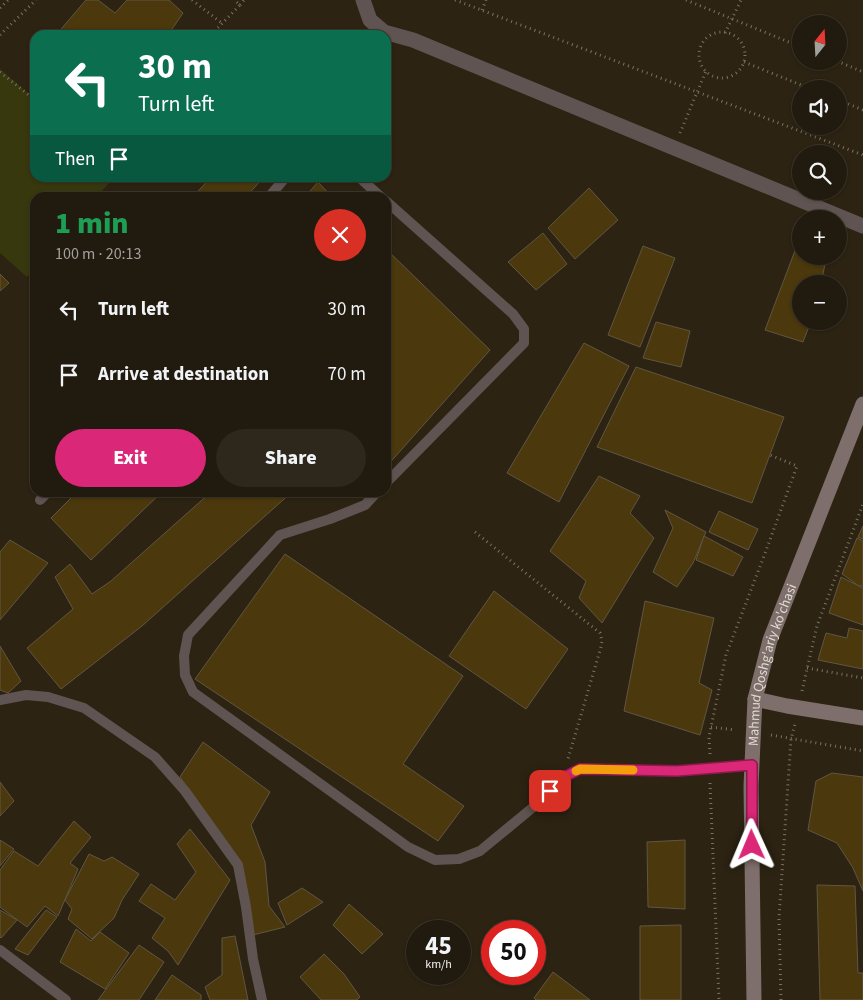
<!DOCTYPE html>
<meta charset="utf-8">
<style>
:root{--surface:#211a0e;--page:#2d271c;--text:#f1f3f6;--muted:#a2a19e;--line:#3e382e;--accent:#db2777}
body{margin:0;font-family:"Source Sans 3",sans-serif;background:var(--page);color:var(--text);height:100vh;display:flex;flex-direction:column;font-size:19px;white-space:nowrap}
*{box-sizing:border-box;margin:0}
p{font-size:16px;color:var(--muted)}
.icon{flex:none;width:28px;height:28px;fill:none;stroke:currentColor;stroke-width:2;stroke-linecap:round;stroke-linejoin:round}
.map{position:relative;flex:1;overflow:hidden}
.sheet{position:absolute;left:30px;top:192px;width:361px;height:305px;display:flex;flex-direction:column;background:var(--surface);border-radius:15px;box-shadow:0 1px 4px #0004,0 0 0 1px var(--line)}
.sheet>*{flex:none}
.guide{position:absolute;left:30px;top:30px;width:361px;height:152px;border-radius:15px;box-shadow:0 1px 4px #0004,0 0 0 1px var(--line);background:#0b6e4f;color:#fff;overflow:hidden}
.needle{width:32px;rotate:18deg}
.fabs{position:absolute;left:792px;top:15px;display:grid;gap:10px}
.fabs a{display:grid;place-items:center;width:55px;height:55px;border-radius:50%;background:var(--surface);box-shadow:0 1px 4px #0004,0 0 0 1px var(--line);font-size:25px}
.speed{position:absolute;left:406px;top:920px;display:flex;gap:10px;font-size:25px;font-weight:700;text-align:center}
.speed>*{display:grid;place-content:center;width:65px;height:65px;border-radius:50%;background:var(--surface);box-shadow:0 1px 4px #0004,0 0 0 1px var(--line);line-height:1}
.speed small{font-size:12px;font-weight:400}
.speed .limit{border:8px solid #d22;background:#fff;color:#111}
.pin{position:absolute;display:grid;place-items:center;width:42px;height:42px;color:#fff;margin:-21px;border-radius:10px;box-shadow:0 2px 8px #0006}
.me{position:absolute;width:55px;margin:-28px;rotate:359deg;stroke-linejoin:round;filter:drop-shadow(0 0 4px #0008)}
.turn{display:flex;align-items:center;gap:18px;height:105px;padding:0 25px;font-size:22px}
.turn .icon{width:65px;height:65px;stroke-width:2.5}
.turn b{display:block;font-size:35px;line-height:42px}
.then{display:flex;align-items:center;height:48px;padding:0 25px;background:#0003;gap:10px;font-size:19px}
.round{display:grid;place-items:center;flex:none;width:52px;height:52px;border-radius:26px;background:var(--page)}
.head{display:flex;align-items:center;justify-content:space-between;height:85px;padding:0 25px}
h1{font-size:30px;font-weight:800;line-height:38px;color:#1e9e55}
.action{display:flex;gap:10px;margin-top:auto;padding:10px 25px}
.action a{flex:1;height:58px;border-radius:30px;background:var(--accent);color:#fff;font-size:20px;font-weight:800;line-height:58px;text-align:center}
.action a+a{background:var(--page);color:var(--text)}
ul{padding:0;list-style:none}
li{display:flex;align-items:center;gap:15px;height:65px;padding:0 25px}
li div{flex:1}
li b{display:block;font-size:19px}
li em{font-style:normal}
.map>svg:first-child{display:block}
.green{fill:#37380d}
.building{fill:#4b380c;stroke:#605643}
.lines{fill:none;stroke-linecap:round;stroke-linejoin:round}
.path{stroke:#7a7365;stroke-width:3;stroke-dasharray:1 4;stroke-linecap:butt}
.lane{stroke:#5f5452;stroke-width:10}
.street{stroke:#5f5452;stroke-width:15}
.secondary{stroke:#7f6f6c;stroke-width:15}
.route-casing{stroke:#8e194d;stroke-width:12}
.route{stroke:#db2777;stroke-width:9}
.slow{stroke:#f59e0b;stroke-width:9}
.labels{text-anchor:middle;stroke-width:4;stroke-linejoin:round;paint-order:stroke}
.street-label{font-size:14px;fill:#dfdacf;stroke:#2c2312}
</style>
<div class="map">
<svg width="863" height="1000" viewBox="0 0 863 1000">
<rect width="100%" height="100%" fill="#2c2312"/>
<polygon class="green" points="0,69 35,99 35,178 114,178 96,197 35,198 35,268 27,277 0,253"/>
<g class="building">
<polygon points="86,0 98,0 115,13 127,0 169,0 183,13 168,35 56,35"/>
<polygon points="210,178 263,178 245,198 192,198"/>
<polygon points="318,182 333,198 304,198"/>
<polygon points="589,188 618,220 575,259 548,228"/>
<polygon points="543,233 567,264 536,290 508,262"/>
<polygon points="643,246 675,258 640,347 608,335"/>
<polygon points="796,248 801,250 801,256 819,256 826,259 821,284 801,284 801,321 811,321 803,342 765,330"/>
<polygon points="386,249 490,350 386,467"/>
<polygon points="0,274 9,283 0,291"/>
<polygon points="656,322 690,331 681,367 643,358"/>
<polygon points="584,343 629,366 559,502 507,473"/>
<polygon points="636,367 784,417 752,503 597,447"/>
<polygon points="599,476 640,496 630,513 654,538 602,623 579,598 586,581 550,551"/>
<polygon points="77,492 162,492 91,560 51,518"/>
<polygon points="211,492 292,492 142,626 61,689 27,648 73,609 55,577 70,564 92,594 111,581"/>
<polygon points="665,510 706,532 693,563 677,587 653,572 673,528"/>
<polygon points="719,511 758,529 748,550 709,532"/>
<polygon points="863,526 863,539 858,537"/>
<polygon points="704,536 743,557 733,576 696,560"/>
<polygon points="857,538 863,541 863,586 859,586 842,574"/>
<polygon points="10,540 48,563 0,620 0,552"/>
<polygon points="285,554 463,676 403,764 464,806 438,841 195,679"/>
<polygon points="841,577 863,588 863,625 829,613"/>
<polygon points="494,591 568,649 526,709 449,656"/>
<polygon points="645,601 714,618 699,683 712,690 700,735 624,711"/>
<polygon points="849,628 863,631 863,669 818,660 826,633 847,638"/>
<polygon points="0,646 21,681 8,693 0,690"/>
<polygon points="203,742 270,792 251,825 265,862 269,906 285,927 253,935 240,862 180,777"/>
<polygon points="832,773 863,777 863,891 853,868 837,843 808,830 816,781"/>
<polygon points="0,782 14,801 0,816"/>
<polygon points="74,821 91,837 70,863 78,869 58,916 45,906 27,927 0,907 0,870 14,851 38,866"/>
<polygon points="190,829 230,880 178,965 168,951 152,938 165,918 139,901 151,884 175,900 196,872 177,844"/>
<polygon points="0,840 14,849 0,866"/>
<polygon points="685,840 685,909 648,907 647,842"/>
<polygon points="89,854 104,861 112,857 139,874 122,900 114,918 92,939 68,919 72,909 65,900"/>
<polygon points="817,885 855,886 858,973 863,973 863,1000 820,1000"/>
<polygon points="302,888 323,902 287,925 278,903"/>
<polygon points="349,904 383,934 362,954 333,925"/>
<polygon points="0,910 17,920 1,938 0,937"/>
<polygon points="46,910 57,917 28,955 15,949"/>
<polygon points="681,925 681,1000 640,1000 640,926"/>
<polygon points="76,929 91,941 100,932 129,953 105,989 60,962"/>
<polygon points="235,936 248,1000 210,1000 205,987 222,975 222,938"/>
<polygon points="139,945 164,962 139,1000 98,1000"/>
<polygon points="324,954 344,974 360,997 357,1000 321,1000 300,977"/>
<polygon points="553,972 590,1000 536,1000 534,998"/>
<polygon points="172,975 201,995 201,1000 155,1000"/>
</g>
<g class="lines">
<g class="path">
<polyline points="192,0 223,24"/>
<polyline points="455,0 863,155"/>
<polyline points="686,0 801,47"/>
<polyline points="240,5 244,0"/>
<polyline points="0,8 8,0"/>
<polyline points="482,10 486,0"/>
<circle cx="722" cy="55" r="23"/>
<polyline points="725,33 741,0"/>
<polyline points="0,35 36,0"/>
<polyline points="211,35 240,5 234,0"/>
<polyline points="837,61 863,72"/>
<polyline points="744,62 811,89"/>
<polyline points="0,72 35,100"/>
<polyline points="839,100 863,110"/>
<polyline points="680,133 706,71"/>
<polyline points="475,532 600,633 602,641 601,647 568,759"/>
<polyline points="807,668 863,678"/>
<polyline points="802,691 817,626 863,504"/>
<polyline points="711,727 735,730"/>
<polyline points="771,735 863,751"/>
<polyline points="710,754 709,737 726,655 764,556 797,466 770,455"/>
<polyline points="710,783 719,1000"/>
<polyline points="781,1000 779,918 791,739 795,724"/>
</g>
<g class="lane">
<polyline points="360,178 382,198"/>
<polyline points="268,198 285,178"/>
<polyline points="386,201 513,314 524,329 524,343 386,483"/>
<polyline points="377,492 365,505 330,519 280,535 188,635 184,656 185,675 193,692 408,847 435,860 459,859 480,851 537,804 562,778 580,769 677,771 710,768 752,765"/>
<polyline points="40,500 48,492"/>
<polyline points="0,700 26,695 48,697 84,708 155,757 185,791 238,865 246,907 253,959 262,1000"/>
<polyline points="0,950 66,1000"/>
</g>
<polyline class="street" points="363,0 370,20 384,32 413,40 863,226"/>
<g class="secondary">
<polyline points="755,699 787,706 863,718"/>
<path id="s1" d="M754 1000 751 786 755 699 770 640 863 404"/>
</g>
</g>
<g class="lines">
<defs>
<polyline id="route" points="550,791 562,778 580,769 677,771 752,765 752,845"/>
</defs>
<use href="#route" class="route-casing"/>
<use href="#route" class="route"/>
<polyline class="slow" points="576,771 580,769 633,770"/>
</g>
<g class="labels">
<g class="street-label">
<text dy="5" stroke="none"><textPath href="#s1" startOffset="338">Mahmud Qoshg'ariy ko'chasi</textPath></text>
</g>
</g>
</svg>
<div class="fabs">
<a><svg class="needle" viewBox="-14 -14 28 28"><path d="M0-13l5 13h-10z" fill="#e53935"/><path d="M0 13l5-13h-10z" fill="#a2a19e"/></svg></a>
<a><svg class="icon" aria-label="sound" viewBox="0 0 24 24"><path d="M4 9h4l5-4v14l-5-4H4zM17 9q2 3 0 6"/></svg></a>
<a><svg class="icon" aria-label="search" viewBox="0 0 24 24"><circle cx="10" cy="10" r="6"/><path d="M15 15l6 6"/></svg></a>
<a>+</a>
<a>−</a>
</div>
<div class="speed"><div>45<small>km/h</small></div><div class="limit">50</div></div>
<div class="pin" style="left:550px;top:791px;background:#d93025"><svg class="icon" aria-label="arrive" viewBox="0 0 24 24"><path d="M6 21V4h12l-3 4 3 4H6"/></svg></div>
<svg class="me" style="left:752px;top:845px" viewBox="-20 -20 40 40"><path d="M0-17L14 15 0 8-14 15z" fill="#db2777" stroke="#fff" stroke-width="4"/></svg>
<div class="guide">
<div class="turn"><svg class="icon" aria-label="left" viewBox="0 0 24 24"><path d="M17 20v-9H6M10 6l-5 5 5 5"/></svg><div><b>30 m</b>Turn left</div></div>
<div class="then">Then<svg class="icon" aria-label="arrive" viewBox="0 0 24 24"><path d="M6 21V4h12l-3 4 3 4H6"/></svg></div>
</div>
<section class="sheet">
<div class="head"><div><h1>1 min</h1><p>100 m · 20:13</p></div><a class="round" style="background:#d93025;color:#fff"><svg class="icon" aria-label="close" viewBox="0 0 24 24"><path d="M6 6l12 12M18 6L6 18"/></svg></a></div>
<ul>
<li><svg class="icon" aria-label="left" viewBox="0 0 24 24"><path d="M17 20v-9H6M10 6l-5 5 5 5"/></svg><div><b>Turn left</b></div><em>30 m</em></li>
<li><svg class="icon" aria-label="arrive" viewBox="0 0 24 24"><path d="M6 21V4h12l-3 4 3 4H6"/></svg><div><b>Arrive at destination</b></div><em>70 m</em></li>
</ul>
<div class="action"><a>Exit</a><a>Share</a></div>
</section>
</div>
